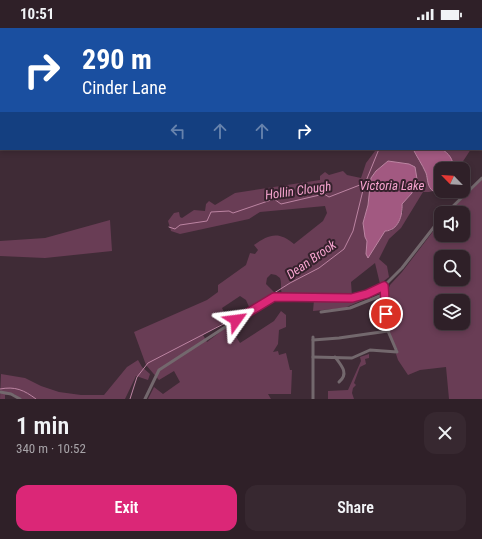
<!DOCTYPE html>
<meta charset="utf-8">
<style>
:root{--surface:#2f2028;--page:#372830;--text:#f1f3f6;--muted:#a7a3a8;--line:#4a3e45;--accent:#db2777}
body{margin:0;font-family:"Roboto Condensed",sans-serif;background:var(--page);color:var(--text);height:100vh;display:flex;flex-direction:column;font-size:15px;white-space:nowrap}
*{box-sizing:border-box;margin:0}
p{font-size:13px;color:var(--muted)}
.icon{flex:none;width:22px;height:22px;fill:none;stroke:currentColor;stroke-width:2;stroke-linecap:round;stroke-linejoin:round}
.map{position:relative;height:371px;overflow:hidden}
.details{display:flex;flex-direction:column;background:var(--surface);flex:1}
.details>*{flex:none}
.top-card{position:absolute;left:0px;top:0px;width:482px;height:122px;box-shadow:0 2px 6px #0003,0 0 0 1px var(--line);background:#1a4fa0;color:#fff;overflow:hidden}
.needle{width:26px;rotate:295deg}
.buttons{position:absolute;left:434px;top:134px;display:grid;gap:8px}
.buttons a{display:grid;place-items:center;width:36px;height:36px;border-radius:8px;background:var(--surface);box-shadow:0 2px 6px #0003,0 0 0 1px var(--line);font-size:20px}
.pin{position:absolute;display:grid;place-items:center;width:34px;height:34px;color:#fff;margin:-17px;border:2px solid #fff;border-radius:50%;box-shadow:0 1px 4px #0007}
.me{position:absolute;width:44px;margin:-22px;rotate:59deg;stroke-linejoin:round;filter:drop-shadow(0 0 3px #0008)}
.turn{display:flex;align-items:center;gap:14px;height:84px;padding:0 16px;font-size:18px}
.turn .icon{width:52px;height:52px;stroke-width:2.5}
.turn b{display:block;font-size:28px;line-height:34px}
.lanes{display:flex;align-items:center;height:38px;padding:0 16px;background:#0003;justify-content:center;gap:20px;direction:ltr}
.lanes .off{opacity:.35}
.round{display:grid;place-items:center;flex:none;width:42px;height:42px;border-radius:12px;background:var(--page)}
.head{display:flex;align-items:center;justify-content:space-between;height:68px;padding:0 16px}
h1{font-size:24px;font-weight:600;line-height:30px}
.cta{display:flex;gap:8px;margin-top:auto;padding:8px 16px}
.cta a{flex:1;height:46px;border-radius:12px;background:var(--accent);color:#fff;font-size:16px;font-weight:600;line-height:46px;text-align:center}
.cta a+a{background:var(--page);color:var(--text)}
.status{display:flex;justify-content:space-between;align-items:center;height:28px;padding:0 20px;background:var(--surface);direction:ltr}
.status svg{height:11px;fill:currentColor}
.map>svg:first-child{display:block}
.green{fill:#693d55;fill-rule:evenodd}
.water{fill:#a25981;stroke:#bc84a2}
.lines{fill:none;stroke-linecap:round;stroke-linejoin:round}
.stream{stroke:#bc84a2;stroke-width:1}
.minor{stroke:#73686d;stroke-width:3}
.route-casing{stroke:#8e194d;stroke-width:10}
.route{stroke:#db2777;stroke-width:7}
.labels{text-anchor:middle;stroke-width:4;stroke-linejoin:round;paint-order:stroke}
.water-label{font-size:13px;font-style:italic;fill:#f5a3ce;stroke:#35212c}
</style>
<div class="status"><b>10:51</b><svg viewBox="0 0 49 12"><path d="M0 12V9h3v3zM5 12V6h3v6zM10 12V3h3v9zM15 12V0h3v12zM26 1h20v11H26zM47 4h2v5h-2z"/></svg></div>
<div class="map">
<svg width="482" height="371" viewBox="0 0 482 371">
<rect width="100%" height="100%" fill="#3f2b36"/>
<g class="green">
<polygon points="0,0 89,0 89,1 1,1 1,17"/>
<path d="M369 121H413L421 133 433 163 441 161 429 164H423L401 200 389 211 379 231 387 238 389 249 380 256 375 235 351 254 352 268 282 266C280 260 282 255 280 250L276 247 271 246 267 250 266 256 276 266 250 281 246 272 240 268 222 280 228 292 203 307 207 314 229 297 240 315 274 293 281 283 286 287V299L279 302 278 316 273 324 278 323 279 327 286 325 290 342H292L291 366H268L271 371H148L154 359 163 366 180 354 174 343 159 352 146 337 134 304 207 272 218 264V257L246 237 250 225 255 226 258 222 254 217C269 206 279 203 294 216L323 193 327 185 325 178 260 184 249 191 180 206 171 203 168 193 174 185 179 184 180 189 182 190 194 182 205 183 206 176 209 173 215 177 235 165 320 152V148L325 144 329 147 343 143 347 147 361 150 366 135 375 123ZM388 133 417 151 413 158 412 165 402 176 403 184 391 203H385L366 226 367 213 363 195 368 177 372 150 376 143Z"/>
<path d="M441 121H471L458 141H453C454 133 448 125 441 121Z"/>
<path d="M482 150V371H449L446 339 420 342 408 347 398 332 396 326 398 323 388 303 384 262H388L390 257 402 244 441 193V207H463V185H448ZM441 229H463V251H441ZM441 273H463V295H441Z"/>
<polygon points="110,192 112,223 45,230 0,228 0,213 45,210"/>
<polygon points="373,268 344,280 313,283 314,272 352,272"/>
<polygon points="369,326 369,330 365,331 366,336 360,339 354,355 356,357 353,360 352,365 354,371 328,371 328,363 348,362 361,333 360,329"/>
<polygon points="138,332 142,339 150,346 148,352 136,348 125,371 21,371 14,366 5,367 5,371 0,371 1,346 25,350 41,358 59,364 81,367 104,367 127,339"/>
</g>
<g class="water">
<path d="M413 121H441C449 125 454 132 453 141H441V161L433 163C427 159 428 151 426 145 422 136 417 129 413 121Z"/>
<path d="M388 133 409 136 415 139 417 151 413 158 412 165 402 176C403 187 398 203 385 203L368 230 366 226 367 213 365 209 363 195 368 177 371 150 376 143Z"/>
</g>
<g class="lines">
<g class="stream">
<polyline points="169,199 175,201 180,197 207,193 211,184 229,183 233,185 274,171 281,176 324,166 329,169 365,155"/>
<path d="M0 361C15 358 24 362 36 371"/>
<polyline points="130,371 137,349 148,335 233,291 290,255 319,240 344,221 353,203 364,158 379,121"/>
</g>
<g class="minor">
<polyline points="377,0 377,1"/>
<polyline points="390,0 390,1"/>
<polyline points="430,0 431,1"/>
<polyline points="481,64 482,63"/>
<polyline points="481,75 482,76"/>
<polyline points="446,185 482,150"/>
<polyline points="321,284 350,280 385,266"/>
<polyline points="313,312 339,310 388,303"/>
<polyline points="313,329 352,330 370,322 397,324 388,303 384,258"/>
<path d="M335 329C342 338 349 346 339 354"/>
<polyline points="0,364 11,366 20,371"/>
<polyline points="145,371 159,342 236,292 274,269 353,270 367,267 384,258 402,240 441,190"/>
<polyline points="313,371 313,309"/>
</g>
</g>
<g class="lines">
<defs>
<polyline id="route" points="236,292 274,269 352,270 367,266 384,258 386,286"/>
</defs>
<use href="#route" class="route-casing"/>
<use href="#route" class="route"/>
</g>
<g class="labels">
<g class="water-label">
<text x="392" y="162">Victoria Lake</text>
<text transform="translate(298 162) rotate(-8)" y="5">Hollin Clough</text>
<text transform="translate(311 231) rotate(-35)" y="5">Dean Brook</text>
</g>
</g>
</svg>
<div class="buttons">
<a><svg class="needle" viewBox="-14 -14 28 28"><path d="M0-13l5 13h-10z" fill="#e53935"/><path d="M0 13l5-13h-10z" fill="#a7a3a8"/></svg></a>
<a><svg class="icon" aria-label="sound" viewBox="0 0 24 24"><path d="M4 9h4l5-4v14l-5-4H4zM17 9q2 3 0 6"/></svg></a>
<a><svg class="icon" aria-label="search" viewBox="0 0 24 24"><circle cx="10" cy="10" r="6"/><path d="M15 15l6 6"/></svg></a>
<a><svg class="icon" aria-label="layers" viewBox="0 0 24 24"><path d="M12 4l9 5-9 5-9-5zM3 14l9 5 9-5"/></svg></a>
</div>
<div class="pin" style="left:386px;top:286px;background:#d93025"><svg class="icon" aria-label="arrive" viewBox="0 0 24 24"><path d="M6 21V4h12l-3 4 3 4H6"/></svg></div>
<svg class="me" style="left:236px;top:292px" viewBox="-20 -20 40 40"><path d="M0-17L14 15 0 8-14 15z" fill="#db2777" stroke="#fff" stroke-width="4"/></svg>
<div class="top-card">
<div class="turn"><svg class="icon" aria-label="right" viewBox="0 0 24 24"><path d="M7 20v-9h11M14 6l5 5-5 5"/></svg><div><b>290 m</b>Cinder Lane</div></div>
<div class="lanes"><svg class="icon off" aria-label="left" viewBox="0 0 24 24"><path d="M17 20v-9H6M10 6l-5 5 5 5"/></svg><svg class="icon off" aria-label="ahead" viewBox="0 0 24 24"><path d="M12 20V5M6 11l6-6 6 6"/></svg><svg class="icon off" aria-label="ahead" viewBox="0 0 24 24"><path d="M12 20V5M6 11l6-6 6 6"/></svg><svg class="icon" aria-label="right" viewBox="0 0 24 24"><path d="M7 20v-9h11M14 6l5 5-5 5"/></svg></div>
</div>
</div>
<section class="details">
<div class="head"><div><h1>1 min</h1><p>340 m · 10:52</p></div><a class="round"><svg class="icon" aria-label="close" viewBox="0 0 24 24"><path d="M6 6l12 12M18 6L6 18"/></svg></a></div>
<div class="cta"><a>Exit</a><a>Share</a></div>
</section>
